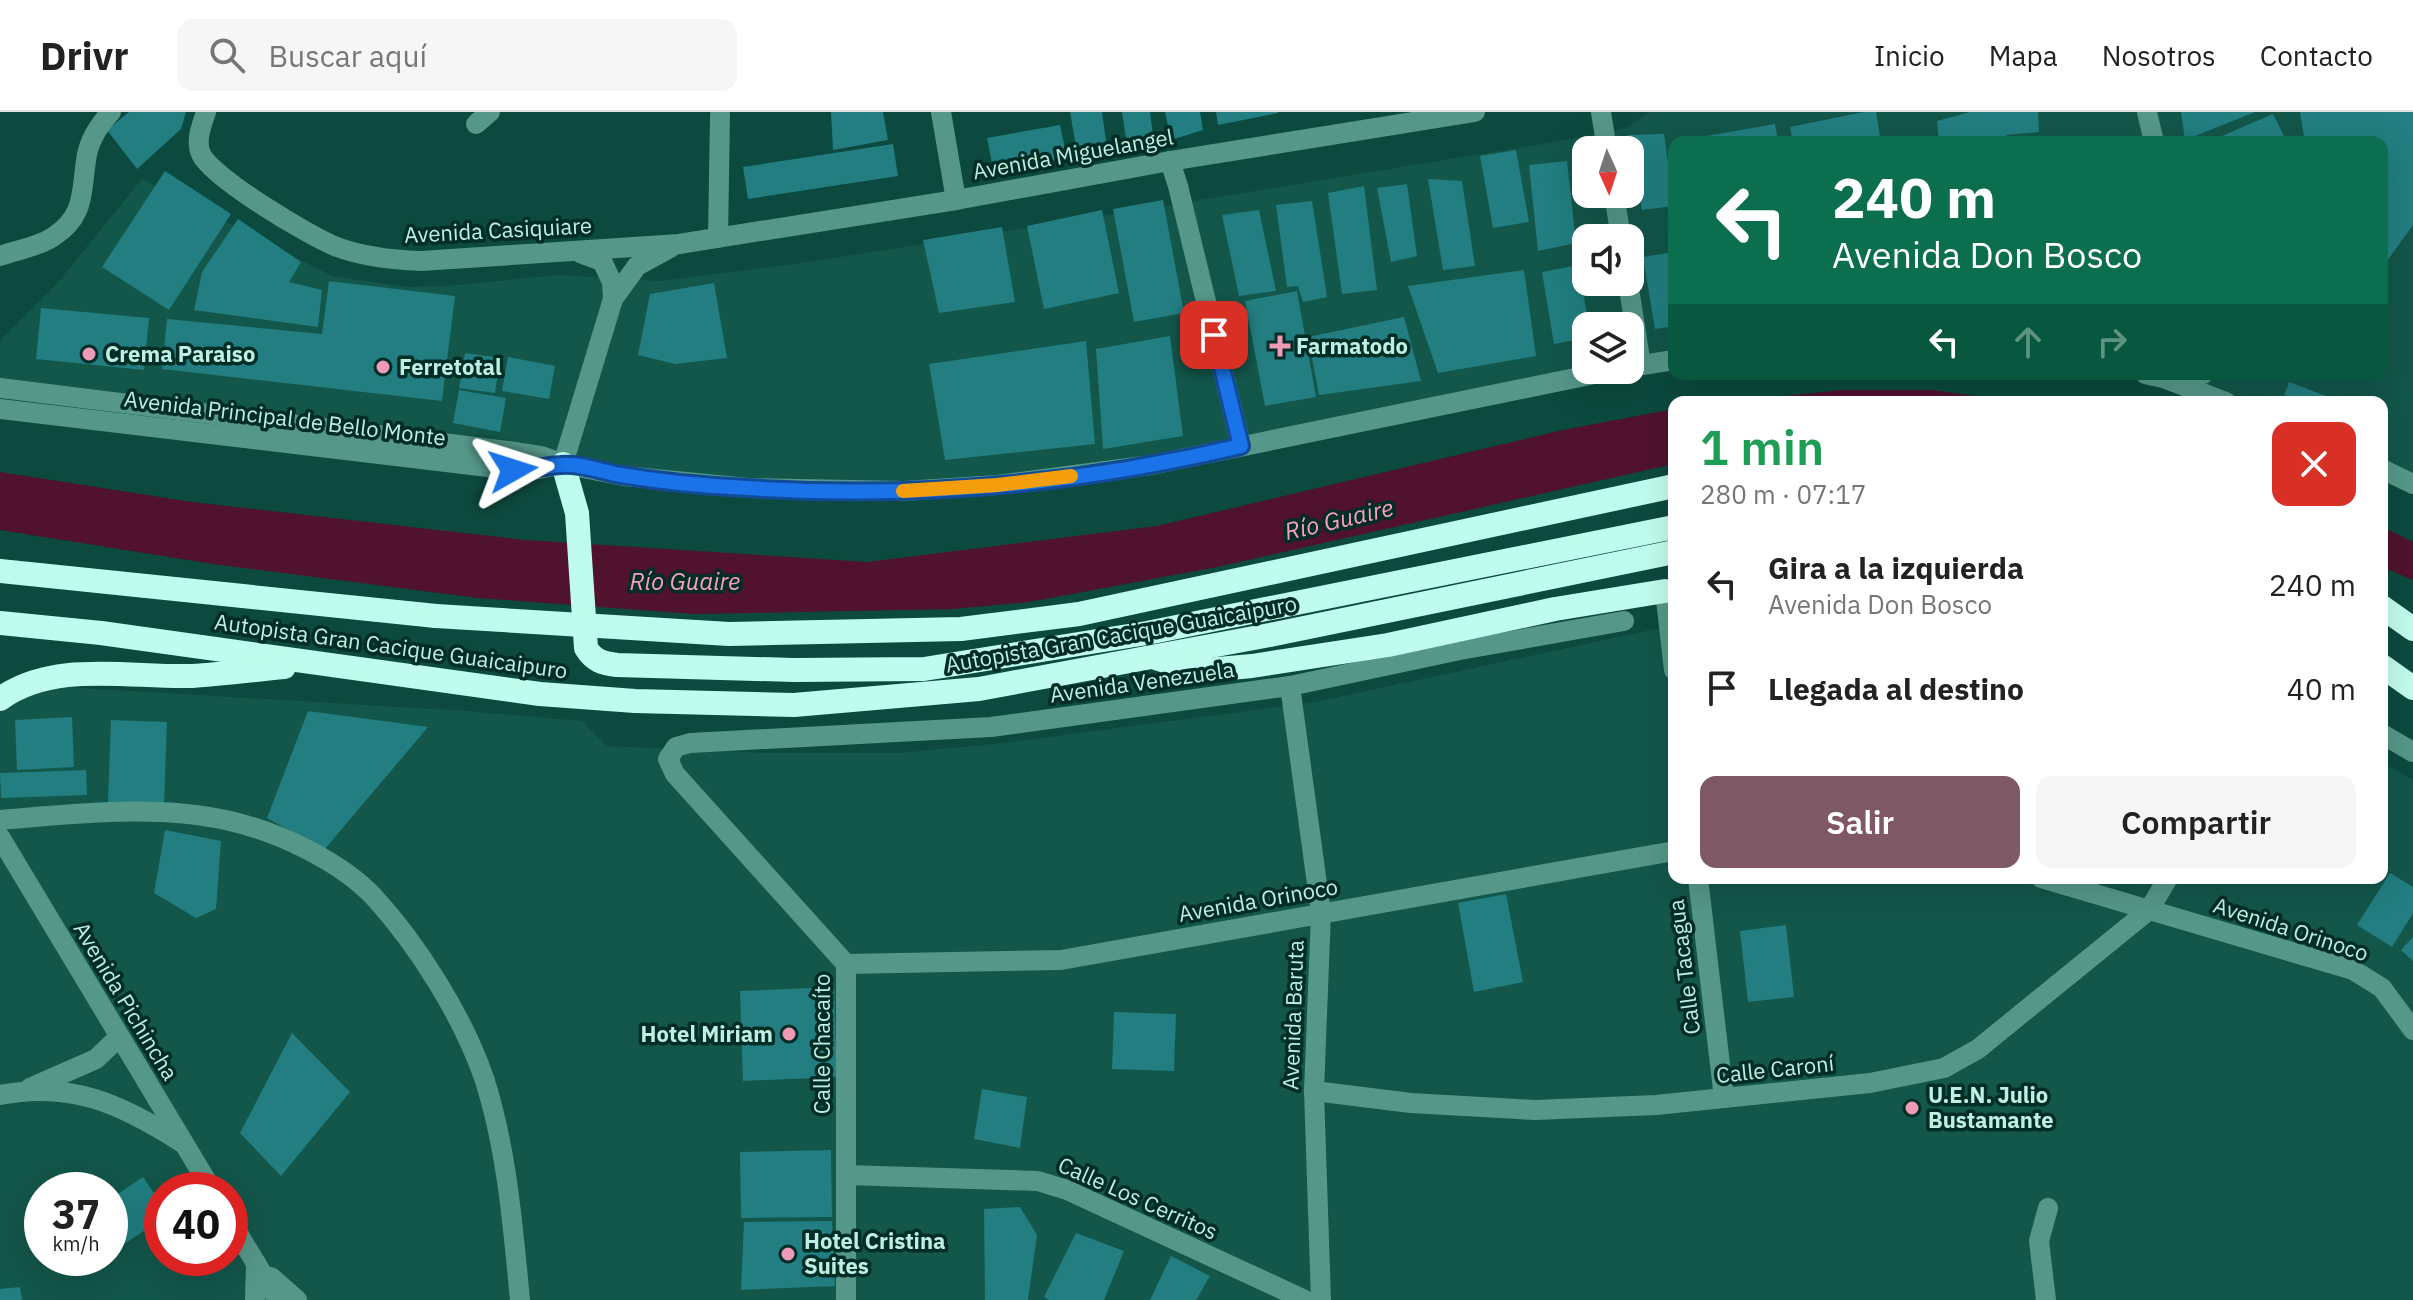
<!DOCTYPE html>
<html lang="es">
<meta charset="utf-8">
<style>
:root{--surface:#fff;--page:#f6f6f6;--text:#222;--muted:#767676;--line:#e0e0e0;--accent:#7f5865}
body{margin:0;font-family:"IBM Plex Sans",sans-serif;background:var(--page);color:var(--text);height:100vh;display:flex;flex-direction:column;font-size:30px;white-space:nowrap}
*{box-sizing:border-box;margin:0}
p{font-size:26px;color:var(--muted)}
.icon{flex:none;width:44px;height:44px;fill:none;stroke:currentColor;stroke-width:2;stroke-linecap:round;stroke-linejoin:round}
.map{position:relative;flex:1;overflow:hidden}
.details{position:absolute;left:1668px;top:284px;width:720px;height:488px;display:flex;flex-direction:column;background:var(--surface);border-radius:16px;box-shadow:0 8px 32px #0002}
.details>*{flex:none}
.banner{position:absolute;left:1668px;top:24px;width:720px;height:244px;border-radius:16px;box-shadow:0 8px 32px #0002;background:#0b6e4f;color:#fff;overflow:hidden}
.needle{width:52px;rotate:177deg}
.buttons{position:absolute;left:1572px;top:24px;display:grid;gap:16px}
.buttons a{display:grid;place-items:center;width:72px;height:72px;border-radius:16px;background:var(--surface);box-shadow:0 8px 32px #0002;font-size:40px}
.speed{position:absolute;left:24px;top:1060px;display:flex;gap:16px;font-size:40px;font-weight:700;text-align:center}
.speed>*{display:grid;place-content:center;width:104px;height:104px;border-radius:50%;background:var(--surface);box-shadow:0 8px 32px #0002;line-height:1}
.speed small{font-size:20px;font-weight:400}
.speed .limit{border:12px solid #d22;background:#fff;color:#111}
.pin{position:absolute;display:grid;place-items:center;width:68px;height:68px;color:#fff;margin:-34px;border-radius:16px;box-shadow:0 4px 12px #0006}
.me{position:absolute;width:88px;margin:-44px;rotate:84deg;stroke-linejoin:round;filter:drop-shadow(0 0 6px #0008)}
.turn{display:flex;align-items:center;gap:28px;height:168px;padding:0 32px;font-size:36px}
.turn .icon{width:104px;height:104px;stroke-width:2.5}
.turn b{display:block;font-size:56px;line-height:68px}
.lanes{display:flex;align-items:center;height:76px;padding:0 32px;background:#0003;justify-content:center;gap:40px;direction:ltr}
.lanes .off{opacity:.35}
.round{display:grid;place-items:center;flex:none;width:84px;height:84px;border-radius:16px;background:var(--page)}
.headline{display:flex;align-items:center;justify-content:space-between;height:136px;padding:0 32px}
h1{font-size:48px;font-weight:600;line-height:60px;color:#1e9e55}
.button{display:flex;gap:16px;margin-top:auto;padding:16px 32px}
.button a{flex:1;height:92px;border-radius:16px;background:var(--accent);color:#fff;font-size:32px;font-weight:600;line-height:92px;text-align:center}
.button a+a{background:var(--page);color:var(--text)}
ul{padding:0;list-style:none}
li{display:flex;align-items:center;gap:24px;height:104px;padding:0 32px}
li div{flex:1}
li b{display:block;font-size:30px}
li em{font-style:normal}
header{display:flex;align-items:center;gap:48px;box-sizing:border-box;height:112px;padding:0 40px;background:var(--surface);border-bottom:2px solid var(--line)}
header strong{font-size:38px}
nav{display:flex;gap:44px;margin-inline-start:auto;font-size:28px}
.search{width:560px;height:72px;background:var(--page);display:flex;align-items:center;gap:20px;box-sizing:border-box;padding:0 28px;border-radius:16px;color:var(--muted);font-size:30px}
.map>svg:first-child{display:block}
.built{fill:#13564a;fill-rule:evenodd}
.water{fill:#50122d}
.building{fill:#227e81}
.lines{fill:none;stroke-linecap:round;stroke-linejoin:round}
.minor{stroke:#559788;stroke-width:20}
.highway{stroke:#c0fced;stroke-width:24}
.highway-bridge{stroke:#c0fced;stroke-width:24}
.route-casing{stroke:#114b97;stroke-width:20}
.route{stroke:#1a73e8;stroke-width:14}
.slow{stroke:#f59e0b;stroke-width:14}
.poi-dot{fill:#f09ab7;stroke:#002d25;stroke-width:3}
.labels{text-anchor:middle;stroke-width:7;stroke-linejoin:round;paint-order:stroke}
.street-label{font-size:22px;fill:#bfeee2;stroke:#002d25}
.poi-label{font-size:22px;font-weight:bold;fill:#bfeee2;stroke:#002d25;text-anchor:start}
.water-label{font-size:24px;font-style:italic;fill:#fa9fbe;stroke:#002d25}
</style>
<header>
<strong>Drivr</strong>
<div class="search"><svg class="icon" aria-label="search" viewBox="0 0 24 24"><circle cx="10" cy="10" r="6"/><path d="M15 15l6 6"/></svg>Buscar aquí</div>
<nav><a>Inicio</a><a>Mapa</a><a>Nosotros</a><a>Contacto</a></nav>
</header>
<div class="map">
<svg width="2413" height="1188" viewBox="0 0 2413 1188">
<rect width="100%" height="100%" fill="#0c493e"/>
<g class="built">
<path d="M1649 0H2413V368L2382 354V290H2215L2147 262H2382V30H1674V247L1630 253V214H1586V258L1159 354 816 378 0 277V229L54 175 142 67 332 164 406 175 447 174 558 163 658 169 794 152 1041 114 1560 29 1626 16ZM1586 38H1630V82H1586ZM1586 126H1630V170H1586Z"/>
<path d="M1674 513V766H2382V650L2413 668V1188H0V600L34 580 64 575 467 599 582 609 607 634 772 641H900L1002 631 1315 590ZM42 1078H110V1146H42ZM162 1078H230V1146H162Z"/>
</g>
<g class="water">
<polygon points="1841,278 1933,278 2015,290 1729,290"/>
<polygon points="1674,297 1674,352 1217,455 1029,490 954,497 694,502 478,486 213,452 0,418 0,360 192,390 525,428 867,450 1157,414 1563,318"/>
<polygon points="2382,415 2413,430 2413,468 2382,455"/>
</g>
<g class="building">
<polygon points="129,0 186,0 181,17 137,57 107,18"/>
<polygon points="831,0 883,0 888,28 833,38"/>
<polygon points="1070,0 1102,0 1108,43 1078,47"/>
<polygon points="1122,0 1150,0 1154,30 1127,34"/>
<polygon points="1165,0 1200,0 1203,18 1171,28"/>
<polygon points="1216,0 1278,0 1278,1 1218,13"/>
<polygon points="1864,0 1876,0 1881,30 1793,30 1790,15"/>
<polygon points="1970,0 2038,0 2039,20 2006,23 2004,30 1939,30 1937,9"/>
<polygon points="2181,0 2255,0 2185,28"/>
<polygon points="2300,0 2413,0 2413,113 2382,156 2382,30 2305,30"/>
<polygon points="2273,2 2287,30 2208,30"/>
<polygon points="1775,12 1778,30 1684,30 1684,28"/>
<polygon points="1060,13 1067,46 993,56 987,26"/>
<polygon points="1664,22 1674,94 1642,98 1628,23"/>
<polygon points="893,32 898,64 748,87 743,55"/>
<polygon points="1516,38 1529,110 1493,116 1480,44"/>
<polygon points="1567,49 1576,131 1538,139 1529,53"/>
<polygon points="165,59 231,102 169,198 102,155"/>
<polygon points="1428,67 1462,69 1475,154 1443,158"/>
<polygon points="1407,72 1417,144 1391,150 1377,76"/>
<polygon points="1364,74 1377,178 1342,182 1328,81"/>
<polygon points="1163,88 1184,201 1134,210 1113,97"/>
<polygon points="1312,89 1327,185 1303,190 1298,174 1287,175 1276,93"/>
<polygon points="1102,98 1119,181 1044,197 1027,114"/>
<polygon points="1259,98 1276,179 1239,184 1222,103"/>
<polygon points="238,107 301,150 289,170 322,178 318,215 194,198 202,160"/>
<polygon points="1002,115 1015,190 939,201 923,128"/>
<polygon points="1674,140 1674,214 1655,217 1643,145"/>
<polygon points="1578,153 1589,214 1586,214 1586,226 1554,232 1542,160"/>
<polygon points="1524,158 1536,244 1438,261 1408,174"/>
<polygon points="329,169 455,184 442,289 162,257 167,207 322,222"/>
<polygon points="714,171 727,246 675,252 638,243 650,182"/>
<polygon points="1297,179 1316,285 1265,294 1245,189"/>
<polygon points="41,196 149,206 144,258 36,247"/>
<polygon points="1404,205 1421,269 1319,283 1308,225"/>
<polygon points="1170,224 1183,324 1103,337 1096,237"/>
<polygon points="1086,229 1095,332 945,348 929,252"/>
<polygon points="465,241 500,246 495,281 459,276"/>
<polygon points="508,245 555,254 549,287 502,279"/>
<polygon points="2289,270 2342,290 2282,290"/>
<polygon points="459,278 506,286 500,320 453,311"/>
<polygon points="308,599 428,615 324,738 267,706"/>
<polygon points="72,605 74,655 17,658 15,608"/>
<polygon points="111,608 167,610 164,693 108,690"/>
<polygon points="86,658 87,683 1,686 0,661"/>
<polygon points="165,718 221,729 216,797 196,806 154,781"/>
<polygon points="2390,761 2413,775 2413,801 2392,835 2357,813"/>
<polygon points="1506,782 1523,870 1474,880 1458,791"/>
<polygon points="1786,813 1794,885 1748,890 1740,819"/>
<polygon points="2413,825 2413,849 2401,838"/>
<polygon points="834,875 837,965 743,969 740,879"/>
<polygon points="1114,900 1176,902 1174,959 1112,957"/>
<polygon points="292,921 350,980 281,1064 240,1021"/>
<polygon points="982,977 1027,985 1020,1036 974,1027"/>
<polygon points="831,1038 832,1105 741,1106 740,1040"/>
<polygon points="143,1065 162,1093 162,1107 124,1132 110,1111 110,1087"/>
<polygon points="1020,1095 1037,1123 1028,1188 985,1188 984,1097"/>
<polygon points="832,1109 835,1174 741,1178 744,1110"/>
<polygon points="1076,1121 1124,1139 1104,1188 1049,1188 1044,1185"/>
<polygon points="1171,1144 1210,1164 1196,1188 1150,1188"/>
<polygon points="20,1175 22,1188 0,1188 0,1177"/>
</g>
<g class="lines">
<g class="minor">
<path d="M206 0C202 12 195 29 201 42 212 66 311 125 337 135 364 145 393 148 421 149L679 132 956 88 1170 49 1475 0"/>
<polyline points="941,0 956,88"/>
<polyline points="1601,0 1607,38"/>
<polyline points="2147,0 2154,30"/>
<polyline points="476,12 490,0"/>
<polyline points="1170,49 1178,74 1241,334"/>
<polyline points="1614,82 1621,126"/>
<polyline points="718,126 720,3"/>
<polyline points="580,141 602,149 612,170 613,187"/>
<path d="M0 144C16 138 38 135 53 125 85 104 81 82 86 49 88 29 98 14 111 0"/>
<polyline points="1628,170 1641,253"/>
<polyline points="1630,255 1674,248"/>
<polyline points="2145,262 2163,266 2226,290"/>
<polyline points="2171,265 2203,262"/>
<polyline points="0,276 516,340 541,344 563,352 624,364 748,376 904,379 997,373 1151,353 1614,258"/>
<polyline points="0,297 513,358 539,357 563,352"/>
<polyline points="563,352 613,187 637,154 670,136"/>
<polyline points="2382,357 2413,372"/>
<polyline points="1674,478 1665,479 1674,558"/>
<polyline points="1290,574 1321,801 1314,979 1321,1188"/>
<polyline points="2382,622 2413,640"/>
<path d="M0 708C75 702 156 692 230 709 278 720 340 749 374 785 418 833 463 905 484 966 507 1037 513 1115 520 1188"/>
<polyline points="0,725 212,1078"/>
<polyline points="1698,766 1724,986"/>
<polyline points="2041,766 2353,858 2382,876 2413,918"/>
<polyline points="846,852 1061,848 1674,739"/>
<polyline points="30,976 96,947 119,925"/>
<polyline points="1314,979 1411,991 1535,998 1656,993 1724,986 1870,971 1944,956 1978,937 2149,798 2168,766"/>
<path d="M0 983C72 969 121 992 181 1030"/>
<polyline points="847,1063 1038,1069 1067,1078 1305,1188"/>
<polyline points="230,1108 278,1188"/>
<polyline points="271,1165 297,1188"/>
<polyline points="255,1188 256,1151"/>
<polyline points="846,1188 846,852 675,662 668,647 676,635 690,631 991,615 1290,574 1460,538 1624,509"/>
<polyline points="2046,1188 2039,1129 2048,1096"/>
</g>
<g class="highway">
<path d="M563 352 577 401 586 536C594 549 602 551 617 553L794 558 924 557 1147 521 1674 415"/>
<polyline points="0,459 436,504"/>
<polyline points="2382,495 2413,517"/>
<polyline points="0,511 101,521 540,582 635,589 794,593 979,577 1270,523 1674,440"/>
<polyline points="1156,546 1196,559 1252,554 1388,533 1555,497 1665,479"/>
<polyline points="2382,554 2413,576"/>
<path d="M0 587C54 548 130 566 192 564 223 562 253 558 284 555"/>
</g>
<polyline class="highway-bridge" points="436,504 729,522 961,517 1079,502 1674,374"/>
</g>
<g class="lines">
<defs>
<path id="route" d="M513 358C530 358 545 354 561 353 580 351 602 360 621 363 662 370 705 374 747 376 912 387 1080 372 1241 334L1214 223"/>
</defs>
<use href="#route" class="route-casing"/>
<use href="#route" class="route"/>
<polyline class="slow" points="903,379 997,373 1071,364"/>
</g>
<g class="poi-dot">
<path d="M1276 222h8v8h8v8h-8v8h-8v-8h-8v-8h8z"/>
<circle cx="89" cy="242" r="8"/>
<circle cx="383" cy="255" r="8"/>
<circle cx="789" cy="922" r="8"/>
<circle cx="1912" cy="996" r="8"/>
<circle cx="788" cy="1142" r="8"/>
</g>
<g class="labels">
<g class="street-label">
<text transform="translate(1073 42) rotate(-10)" y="8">Avenida Miguelangel</text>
<text transform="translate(498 118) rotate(-3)" y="8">Avenida Casiquiare</text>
<text transform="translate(285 306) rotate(7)" y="8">Avenida Principal de Bello Monte</text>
<text transform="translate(1121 522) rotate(-10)" y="8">Autopista Gran Cacique Guaicaipuro</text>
<text transform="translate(391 534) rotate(8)" y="8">Autopista Gran Cacique Guaicaipuro</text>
<text transform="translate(1142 570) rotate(-8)" y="8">Avenida Venezuela</text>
<text transform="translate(1258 788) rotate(-10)" y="8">Avenida Orinoco</text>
<text transform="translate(2291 817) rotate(18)" y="8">Avenida Orinoco</text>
<text transform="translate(1684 855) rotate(-97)" y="8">Calle Tacagua</text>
<text transform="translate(126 889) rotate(59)" y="8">Avenida Pichincha</text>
<text transform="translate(1293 903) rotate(-88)" y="8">Avenida Baruta</text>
<text transform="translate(822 932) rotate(-90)" y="8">Calle Chacaíto</text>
<text transform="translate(1775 957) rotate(-6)" y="8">Calle Caroní</text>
<text transform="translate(1138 1086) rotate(24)" y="8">Calle Los Cerritos</text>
</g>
<g class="poi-label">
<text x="1296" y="242">Farmatodo</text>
<text x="105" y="250">Crema Paraiso</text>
<text x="399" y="263">Ferretotal</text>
<text x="773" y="930" text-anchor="end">Hotel Miriam</text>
<text x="1928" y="991">U.E.N. Julio<tspan x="1928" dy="25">Bustamante</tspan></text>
<text x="804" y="1137">Hotel Cristina<tspan x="804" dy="25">Suites</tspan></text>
</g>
<g class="water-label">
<text transform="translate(1339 408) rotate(-13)" y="8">Río Guaire</text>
<text x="685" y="478">Río Guaire</text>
</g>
</g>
</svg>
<div class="buttons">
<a><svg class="needle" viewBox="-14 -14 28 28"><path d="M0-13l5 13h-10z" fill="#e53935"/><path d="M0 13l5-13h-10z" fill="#767676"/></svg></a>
<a><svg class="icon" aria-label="sound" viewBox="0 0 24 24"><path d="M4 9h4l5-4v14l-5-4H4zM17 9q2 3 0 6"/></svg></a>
<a><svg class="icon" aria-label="layers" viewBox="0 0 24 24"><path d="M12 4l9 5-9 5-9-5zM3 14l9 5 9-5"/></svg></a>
</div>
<div class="speed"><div>37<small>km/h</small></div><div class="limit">40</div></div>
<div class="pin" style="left:1214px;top:223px;background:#d93025"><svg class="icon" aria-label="arrive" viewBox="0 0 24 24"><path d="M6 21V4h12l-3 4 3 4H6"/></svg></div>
<svg class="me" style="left:513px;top:358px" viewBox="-20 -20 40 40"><path d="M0-17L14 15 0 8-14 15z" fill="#1a73e8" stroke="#fff" stroke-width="4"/></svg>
<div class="banner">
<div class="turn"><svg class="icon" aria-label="left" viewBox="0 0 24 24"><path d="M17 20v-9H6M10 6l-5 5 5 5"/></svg><div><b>240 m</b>Avenida Don Bosco</div></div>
<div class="lanes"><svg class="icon" aria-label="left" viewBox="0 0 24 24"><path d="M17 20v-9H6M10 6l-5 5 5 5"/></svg><svg class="icon off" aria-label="ahead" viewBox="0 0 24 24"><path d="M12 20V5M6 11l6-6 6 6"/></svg><svg class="icon off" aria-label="right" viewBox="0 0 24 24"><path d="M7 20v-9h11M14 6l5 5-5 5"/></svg></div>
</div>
<section class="details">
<div class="headline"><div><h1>1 min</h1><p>280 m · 07:17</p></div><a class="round" style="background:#d93025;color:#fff"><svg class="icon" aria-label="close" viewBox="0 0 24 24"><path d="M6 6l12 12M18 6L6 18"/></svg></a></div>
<ul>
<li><svg class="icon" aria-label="left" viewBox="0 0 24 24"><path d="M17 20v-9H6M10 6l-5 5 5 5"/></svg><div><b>Gira a la izquierda</b><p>Avenida Don Bosco</p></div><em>240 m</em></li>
<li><svg class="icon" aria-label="arrive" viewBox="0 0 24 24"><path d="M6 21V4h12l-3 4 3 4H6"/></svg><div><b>Llegada al destino</b></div><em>40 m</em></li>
</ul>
<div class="button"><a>Salir</a><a>Compartir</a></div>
</section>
</div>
